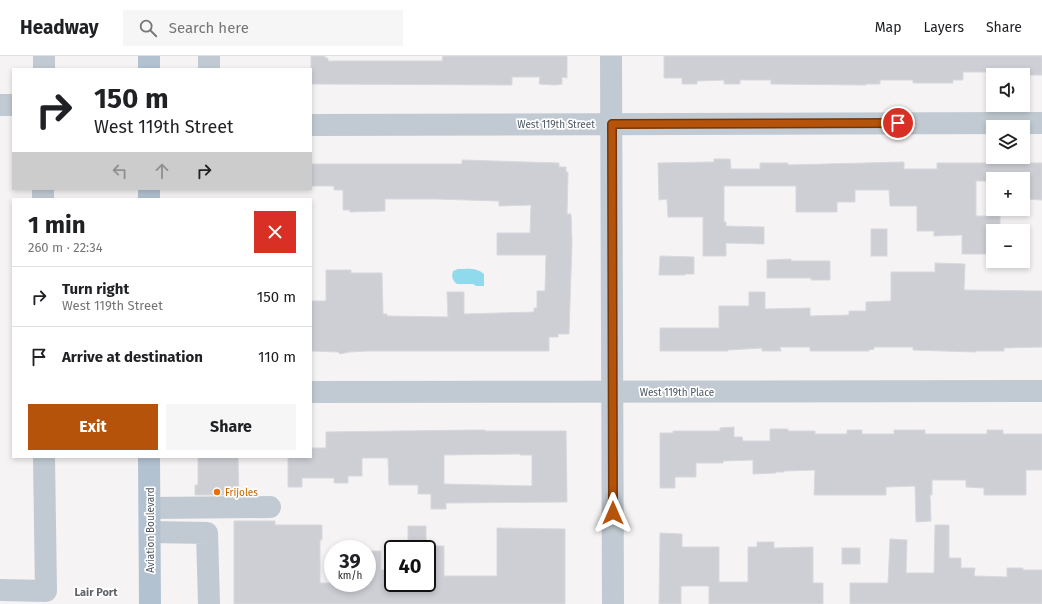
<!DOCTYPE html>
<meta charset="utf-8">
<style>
:root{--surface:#fff;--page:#f6f6f6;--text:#202124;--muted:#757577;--line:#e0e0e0;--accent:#b45309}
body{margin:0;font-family:"Fira Sans",sans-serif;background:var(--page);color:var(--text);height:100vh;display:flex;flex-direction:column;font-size:15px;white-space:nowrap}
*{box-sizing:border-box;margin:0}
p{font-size:13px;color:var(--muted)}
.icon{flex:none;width:22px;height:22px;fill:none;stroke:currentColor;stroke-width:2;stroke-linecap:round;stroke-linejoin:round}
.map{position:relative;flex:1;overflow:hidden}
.panel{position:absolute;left:12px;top:142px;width:300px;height:260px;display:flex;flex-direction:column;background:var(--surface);border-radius:0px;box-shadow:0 2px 6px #0003}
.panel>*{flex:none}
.guide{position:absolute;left:12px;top:12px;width:300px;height:122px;border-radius:0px;box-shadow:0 2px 6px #0003;background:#fff;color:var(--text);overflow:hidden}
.fabs{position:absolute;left:986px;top:12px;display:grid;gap:8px}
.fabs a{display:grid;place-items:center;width:44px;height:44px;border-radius:0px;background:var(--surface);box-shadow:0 2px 6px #0003;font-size:20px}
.speed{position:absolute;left:324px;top:484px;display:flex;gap:8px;font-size:20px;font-weight:700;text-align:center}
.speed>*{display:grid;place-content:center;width:52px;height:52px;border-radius:50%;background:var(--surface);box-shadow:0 2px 6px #0003;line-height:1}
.speed small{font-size:10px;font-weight:400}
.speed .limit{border:2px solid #111;border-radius:6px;background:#fff;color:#111}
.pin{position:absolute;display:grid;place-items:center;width:34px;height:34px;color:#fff;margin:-17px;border:2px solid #fff;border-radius:50%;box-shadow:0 1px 4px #0007}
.me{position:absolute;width:44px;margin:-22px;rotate:0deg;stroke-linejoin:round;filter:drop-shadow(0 0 3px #0008)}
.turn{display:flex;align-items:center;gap:14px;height:84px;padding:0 16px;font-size:18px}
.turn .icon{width:52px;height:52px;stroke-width:2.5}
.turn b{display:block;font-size:28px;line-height:34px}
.lanes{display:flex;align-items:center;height:38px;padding:0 16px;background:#0003;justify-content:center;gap:20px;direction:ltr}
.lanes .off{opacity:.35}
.round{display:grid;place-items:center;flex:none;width:42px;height:42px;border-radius:0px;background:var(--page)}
.summary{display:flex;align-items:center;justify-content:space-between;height:68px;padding:0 16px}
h1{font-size:24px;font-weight:700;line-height:30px}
.button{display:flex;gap:8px;margin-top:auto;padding:8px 16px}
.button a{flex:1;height:46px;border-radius:0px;background:var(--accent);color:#fff;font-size:16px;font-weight:700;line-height:46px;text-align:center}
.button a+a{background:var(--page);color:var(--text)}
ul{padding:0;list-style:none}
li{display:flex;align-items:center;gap:12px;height:60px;padding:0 16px;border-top:1px solid var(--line)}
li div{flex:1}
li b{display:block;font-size:15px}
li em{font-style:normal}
header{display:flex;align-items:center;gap:24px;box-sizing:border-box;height:56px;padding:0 20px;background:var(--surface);border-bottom:1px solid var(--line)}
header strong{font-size:19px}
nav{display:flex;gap:22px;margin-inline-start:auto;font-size:14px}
.search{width:280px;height:36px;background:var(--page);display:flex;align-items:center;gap:10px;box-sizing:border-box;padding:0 14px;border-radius:0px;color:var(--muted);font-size:15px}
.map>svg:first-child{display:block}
.water{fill:#90daee}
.building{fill:#cdcfd5;stroke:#d7d9de;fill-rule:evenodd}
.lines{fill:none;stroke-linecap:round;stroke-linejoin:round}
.minor{stroke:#c1cad2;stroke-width:22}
.major{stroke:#b3c2d1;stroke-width:22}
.route-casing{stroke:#753606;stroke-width:10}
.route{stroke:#b45309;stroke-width:7}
.food-dot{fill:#e8710a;stroke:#fff;stroke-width:1.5}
.labels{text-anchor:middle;stroke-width:3.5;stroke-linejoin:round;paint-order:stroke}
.street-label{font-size:10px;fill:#4a5661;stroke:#fff}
.food-label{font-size:10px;fill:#c56008;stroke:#fff;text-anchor:start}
.neighbourhood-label{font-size:11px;font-weight:bold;fill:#5f6368;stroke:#fff}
</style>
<header>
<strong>Headway</strong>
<div class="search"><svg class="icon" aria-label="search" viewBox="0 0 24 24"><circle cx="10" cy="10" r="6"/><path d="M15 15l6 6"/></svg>Search here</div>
<nav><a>Map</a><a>Layers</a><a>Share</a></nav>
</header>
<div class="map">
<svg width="1042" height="548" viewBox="0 0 1042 548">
<rect width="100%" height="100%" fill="#f5f3f3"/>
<path class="water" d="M458 213C467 213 476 211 484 218V230H476L473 228H457C453 225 451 221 453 215Z"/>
<g class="building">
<polygon points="311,0 325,0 325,2 328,2 328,5 442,5 443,0 567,0 567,22 562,21 562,28 555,29 539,28 540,21 512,21 512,29 311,28"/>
<polygon points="664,0 1042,0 1042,19 990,19 990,16 963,16 963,24 953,24 953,27 913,27 913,24 880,24 880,28 866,28 866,29 771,28 771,24 740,24 740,28 724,28 724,24 697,25 697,28 682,28 682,22 664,22"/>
<polygon points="714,103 730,103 731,113 760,113 760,107 788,107 788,109 904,106 904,113 937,113 937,107 1042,107 1042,144 1023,143 1023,123 993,123 993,125 976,125 976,160 1000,160 1000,175 993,175 993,198 962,198 962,179 934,180 934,175 917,175 917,150 890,150 889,134 855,134 855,146 837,146 837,156 796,156 796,130 724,130 724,166 726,166 726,170 764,171 764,188 726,187 726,200 703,200 703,161 668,161 667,143 659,144 658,107 714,106"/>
<polygon points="462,104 559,107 559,111 566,111 566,116 568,116 567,158 571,158 572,187 569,278 558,278 558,281 549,281 549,295 367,295 349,296 340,298 338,296 311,295 311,245 326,245 326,214 351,214 351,217 382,217 383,258 387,258 387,260 448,261 447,236 464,236 464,258 534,256 534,252 537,252 537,235 545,235 546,199 497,199 497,177 530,177 531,149 499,150 499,145 436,143 385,143 385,155 350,156 350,154 343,154 343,134 334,134 334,130 311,130 311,108 462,108"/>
<rect x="871" y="173" width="16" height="27"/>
<polygon points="660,200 694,201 694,218 685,218 685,219 659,219"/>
<polygon points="791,203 791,205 830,205 830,224 811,224 811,222 767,222 767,204"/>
<polygon points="935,207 965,208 964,234 1042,235 1042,291 1004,292 1004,295 976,295 976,296 913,294 913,291 874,291 874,293 869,294 869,295 810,295 810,291 780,291 781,295 762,295 762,292 728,294 728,295 660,295 660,272 719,272 719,250 749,250 749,236 765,236 765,253 810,252 810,260 849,259 849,255 866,255 866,246 891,245 891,216 935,216"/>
<polygon points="734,371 734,381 742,381 743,385 770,385 770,373 788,373 788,375 815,375 815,378 847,378 847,374 862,374 862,378 894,378 894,374 925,374 925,378 987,378 987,374 1003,374 1003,378 1042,378 1042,414 1026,414 1026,439 984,439 984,432 966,431 966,424 932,424 932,439 930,439 931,465 916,466 915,430 886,431 886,439 814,439 815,414 784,415 784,416 776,416 776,417 753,418 753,404 723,405 723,407 696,407 696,421 675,421 675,432 660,432 660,377 673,377 673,375 720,375 720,372"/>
<path d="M474 374H485V375H566L567 446 446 447V453H431V438H418V429H389L388 402H362V420H348V427H334V422H302V431H288V401H311V392H326V376ZM520 398V399H532V430L444 428V399Z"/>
<polygon points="198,401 238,401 239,439 195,439 195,429 198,429"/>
<polygon points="234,465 275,465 275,469 322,469 322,484 320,484 320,527 367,527 367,495 381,495 381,514 393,514 393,527 427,527 427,490 444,490 444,520 497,520 497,472 565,473 565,548 234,548"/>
<polygon points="935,469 949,469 949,502 961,502 961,512 975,512 974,520 1007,521 1007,512 1023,512 1023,514 1042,514 1042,548 850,548 850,527 888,527 890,483 907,484 906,517 934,517"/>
<polygon points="408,470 426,470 426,488 408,489"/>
<polygon points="660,477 682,478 682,491 719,491 719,526 748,526 748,491 757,491 757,486 774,486 774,492 813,491 813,527 823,527 823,548 709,548 709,530 681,530 681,548 659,548"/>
<rect x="842" y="492" width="18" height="16"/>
</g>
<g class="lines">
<g class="minor">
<polyline points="611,0 613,548"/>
<polyline points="44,13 44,0"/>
<polyline points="209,13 209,0"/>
<polyline points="0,49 13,49"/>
<polyline points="311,69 1042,67"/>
<polyline points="43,133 43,143"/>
<polyline points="311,336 1042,335"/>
<polyline points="150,452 270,451"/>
<polyline points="150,476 207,477 209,548"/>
<polyline points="0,534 46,535 44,401"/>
</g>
<g class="major">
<polyline points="149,13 149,0"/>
<polyline points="149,143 149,133"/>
<polyline points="149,401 150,548"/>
</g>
</g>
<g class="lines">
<defs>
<polyline id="route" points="613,457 612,68 898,67"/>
</defs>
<use href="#route" class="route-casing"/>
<use href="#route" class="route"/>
</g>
<circle class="food-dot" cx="217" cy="436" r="4"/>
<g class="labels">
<g class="street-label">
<text x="556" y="72">West 119th Street</text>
<text x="677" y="340">West 119th Place</text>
<text transform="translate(150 474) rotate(-90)" y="4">Aviation Boulevard</text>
</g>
<g class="food-label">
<text x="225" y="440">Frijoles</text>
</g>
<g class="neighbourhood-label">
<text x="96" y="540">Lair Port</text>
</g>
</g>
</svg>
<div class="fabs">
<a><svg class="icon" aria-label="sound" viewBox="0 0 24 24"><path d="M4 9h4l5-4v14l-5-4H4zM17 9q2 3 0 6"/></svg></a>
<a><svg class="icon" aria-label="layers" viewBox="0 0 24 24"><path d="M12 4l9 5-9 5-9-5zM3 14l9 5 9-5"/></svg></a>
<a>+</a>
<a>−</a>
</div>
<div class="speed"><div>39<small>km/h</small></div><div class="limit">40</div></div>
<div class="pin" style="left:898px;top:67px;background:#d93025"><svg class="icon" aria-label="arrive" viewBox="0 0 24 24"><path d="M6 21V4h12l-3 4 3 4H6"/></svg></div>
<svg class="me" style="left:613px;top:457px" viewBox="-20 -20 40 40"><path d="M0-17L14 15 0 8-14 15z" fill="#b45309" stroke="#fff" stroke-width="4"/></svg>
<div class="guide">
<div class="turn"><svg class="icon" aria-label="right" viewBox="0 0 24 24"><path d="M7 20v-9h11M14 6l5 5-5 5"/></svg><div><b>150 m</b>West 119th Street</div></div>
<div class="lanes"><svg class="icon off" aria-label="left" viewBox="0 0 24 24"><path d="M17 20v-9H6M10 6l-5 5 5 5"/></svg><svg class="icon off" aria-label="ahead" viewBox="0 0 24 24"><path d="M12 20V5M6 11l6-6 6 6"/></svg><svg class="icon" aria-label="right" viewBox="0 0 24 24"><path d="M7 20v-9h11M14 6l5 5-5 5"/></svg></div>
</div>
<section class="panel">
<div class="summary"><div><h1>1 min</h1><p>260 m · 22:34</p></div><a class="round" style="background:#d93025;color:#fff"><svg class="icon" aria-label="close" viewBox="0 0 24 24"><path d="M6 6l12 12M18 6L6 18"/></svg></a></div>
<ul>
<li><svg class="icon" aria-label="right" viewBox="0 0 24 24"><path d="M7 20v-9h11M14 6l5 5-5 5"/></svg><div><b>Turn right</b><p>West 119th Street</p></div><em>150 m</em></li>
<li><svg class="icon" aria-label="arrive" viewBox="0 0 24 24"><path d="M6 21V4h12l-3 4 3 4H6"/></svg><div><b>Arrive at destination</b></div><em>110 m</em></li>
</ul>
<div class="button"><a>Exit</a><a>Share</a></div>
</section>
</div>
